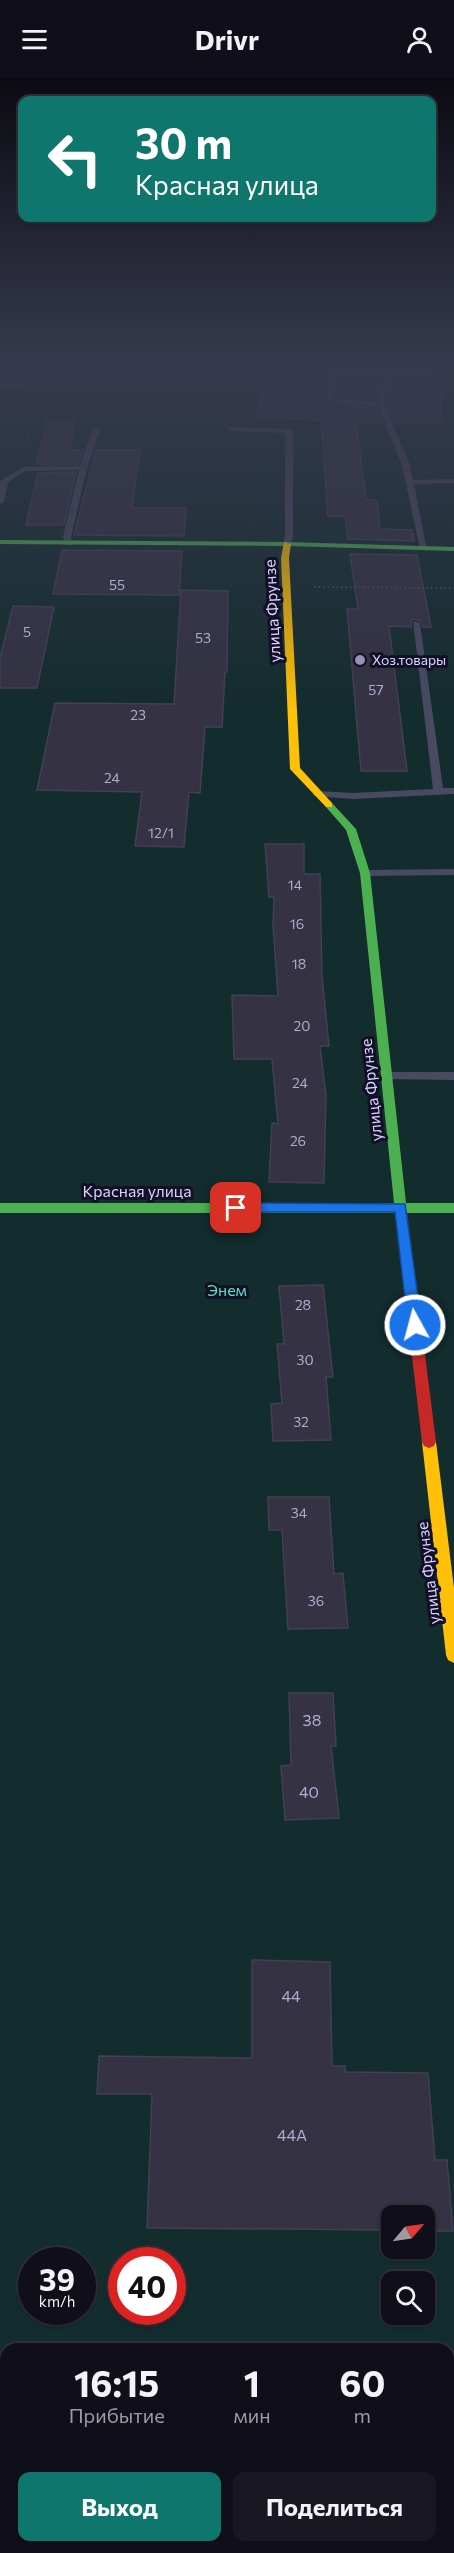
<!DOCTYPE html>
<html lang="ru">
<meta charset="utf-8">
<style>
:root{--surface:#100f19;--page:#191822;--text:#f1f3f6;--muted:#9c9ca2;--line:#302f38;--accent:#0f766e}
body{margin:0;font-family:Commissioner,sans-serif;background:var(--page);color:var(--text);height:100vh;display:flex;flex-direction:column;font-size:22px;white-space:nowrap}
*{box-sizing:border-box;margin:0}
p{font-size:20px;color:var(--muted)}
.icon{flex:none;width:33px;height:33px;fill:none;stroke:currentColor;stroke-width:2;stroke-linecap:round;stroke-linejoin:round}
.map{position:relative;flex:1;overflow:hidden}
.drawer{position:absolute;left:0px;top:2265px;width:454px;height:210px;display:flex;flex-direction:column;background:var(--surface);border-radius:18px 18px 0 0;box-shadow:0 2px 4px #0004,0 0 0 2px var(--line)}
.drawer>*{flex:none}
.top-card{position:absolute;left:18px;top:18px;width:418px;height:126px;border-radius:12px;box-shadow:0 2px 4px #0004,0 0 0 2px var(--line);background:#0f766e;color:#fff;overflow:hidden}
.needle{width:39px;rotate:61deg}
.fabs{position:absolute;left:381px;top:2127px;display:grid;gap:12px}
.fabs a{display:grid;place-items:center;width:54px;height:54px;border-radius:12px;background:var(--surface);box-shadow:0 2px 4px #0004,0 0 0 2px var(--line);font-size:30px}
.speed{position:absolute;left:18px;top:2169px;display:flex;gap:12px;font-size:30px;font-weight:700;text-align:center}
.speed>*{display:grid;place-content:center;width:78px;height:78px;border-radius:50%;background:var(--surface);box-shadow:0 2px 4px #0004,0 0 0 2px var(--line);line-height:1}
.speed small{font-size:15px;font-weight:400}
.speed .limit{border:9px solid #d22;background:#fff;color:#111}
.pin{position:absolute;display:grid;place-items:center;width:51px;height:51px;color:#fff;margin:-26px;border-radius:12px;box-shadow:0 3px 9px #0006}
.me{position:absolute;width:66px;margin:-33px;rotate:353deg;stroke-linejoin:round;filter:drop-shadow(0 0 4px #0008)}
.turn{display:flex;align-items:center;gap:21px;height:126px;padding:0 18px;font-size:27px}
.turn .icon{width:78px;height:78px;stroke-width:2.5}
.turn b{display:block;font-size:42px;line-height:51px}
.eta{display:flex;justify-content:space-evenly;align-items:center;height:102px;text-align:center}
.eta b{font-size:36px;font-weight:700;line-height:42px}
.button{display:flex;gap:12px;margin-top:auto;padding:12px 18px}
.button a{flex:1;height:69px;border-radius:12px;background:var(--accent);color:#fff;font-size:24px;font-weight:700;line-height:69px;text-align:center}
.button a+a{background:var(--page);color:var(--text)}
header{display:flex;justify-content:space-between;align-items:center;height:78px;padding:0 18px;background:var(--surface);font-size:27px;font-weight:700}
.map>svg:first-child{display:block}
.green{fill:#132c2d;fill-rule:evenodd}
.building{fill:#343243;stroke:#433f54;stroke-width:1.5}
.lines{fill:none;stroke-linecap:round;stroke-linejoin:round}
.path-far1{stroke:#44505f;stroke-width:1.5;stroke-dasharray:1.5 2;stroke-linecap:butt}
.path{stroke:#44505f;stroke-width:2;stroke-dasharray:1.5 3;stroke-linecap:butt}
.lane{fill:#4a4962;fill-rule:evenodd}
.fast{fill:#4caf50;fill-rule:evenodd}
.slow{fill:#ffc107;fill-rule:evenodd}
.jam{fill:#c62828;fill-rule:evenodd}
.route{fill:#1a73e8;stroke:#114b97;stroke-width:1.5}
.poi-dot{fill:#9591b1;stroke:#130f26;stroke-width:2}
.labels{text-anchor:middle;stroke-width:6;stroke-linejoin:round;paint-order:stroke}
.number-label{font-size:14px;fill:#b0acd0}
.far-poi-label{font-size:14px;fill:#d9d4ff;stroke:#130f26;text-anchor:start}
.street-label{font-size:16px;fill:#d9d4ff;stroke:#130f26}
.park-label{font-size:16px;fill:#5fe0c0;stroke:#130f26}
.near-number-label{font-size:16px;fill:#b0acd0}
</style>
<header><svg class="icon" aria-label="menu" viewBox="0 0 24 24"><path d="M4 6h16M4 12h16M4 18h16"/></svg>Drivr<svg class="icon" aria-label="person" viewBox="0 0 24 24"><circle cx="12" cy="8" r="4"/><path d="M4 21q1-7 8-7t8 7"/></svg></header>
<div class="map">
<svg width="454" height="2475" viewBox="0 0 454 2475">
<rect width="100%" height="100%" fill="#161421"/>
<path class="green" d="M0 287H454V2475H0ZM392 2138H424V2170H392ZM32 2182H82V2234H32ZM122 2182H172V2234H122ZM392 2204H424V2236H392ZM6 2271H448V2469H6Z"/>
<g class="building">
<polygon points="272,287 439,287 442,346 394,344 386,326 392,300 434,302 439,299 434,294 337,290 332,293 323,322 325,325 376,330 382,344 356,344 366,422 377,422 380,451 412,452 414,463 348,461 345,438 328,438 321,342 256,339"/>
<polygon points="342,298 380,300 376,322 335,319"/>
<polygon points="47,343 75,343 70,372 83,372 78,386 39,386 37,384"/>
<polygon points="96,372 140,372 132,430 186,430 184,458 74,457"/>
<polygon points="76,394 64,447 26,447 38,395"/>
<polygon points="62,472 182,473 179,517 53,516"/>
<polygon points="350,476 417,477 431,549 423,549 421,543 414,541 411,542 411,549 389,548 407,693 361,693 347,531 358,531"/>
<polygon points="181,512 228,513 227,594 225,594 222,649 205,649 200,715 189,714 184,769 135,768 142,714 37,712 55,625 174,626"/>
<polygon points="13,528 54,529 37,610 0,610 0,580"/>
<polygon points="265,766 304,766 304,796 320,796 322,898 329,968 320,968 326,1017 324,1105 269,1104 272,1045 278,1046 272,981 234,981 232,917 278,918 273,847 274,819 269,819"/>
<polygon points="323,1207 333,1299 326,1299 331,1362 273,1363 271,1326 282,1325 277,1266 284,1266 279,1208"/>
<polygon points="268,1419 329,1419 334,1496 343,1495 348,1550 288,1551 282,1452 269,1452"/>
<polygon points="289,1615 333,1615 336,1668 331,1668 339,1740 285,1742 281,1688 291,1687"/>
<polygon points="252,1882 330,1884 332,1988 345,1988 345,1994 428,1995 435,2082 447,2082 453,2153 424,2153 424,2138 392,2138 392,2152 147,2150 152,2016 97,2016 99,1978 252,1980"/>
</g>
<g class="lines">
<polyline class="path-far1" points="26,369 33,326"/>
<polyline class="path" points="314,509 454,510"/>
<g class="lane">
<path d="M337 292 434 296 437 298 434 300 390 298 384 326 410 387 413 402 454 401V405L414 406 427 473 420 471 402 387 378 328 325 323 334 294ZM340 296 383 298 378 324 332 321Z"/>
<polygon points="0,305 36,304 39,306 0,309"/>
<polygon points="227,349 289,351 293,353 293,459 290,468 283,466 285,459 285,355 230,353"/>
<polygon points="96,350 100,352 87,390 71,459 72,467 66,467 63,459 79,392 25,393 8,404 4,424 0,426 0,403 23,389 80,388 92,352"/>
<polygon points="413,543 420,545 443,710 454,710 454,716 353,721 314,718 313,716 318,713 353,715 433,711"/>
<polygon points="454,791 454,797 365,798 359,795 365,792"/>
<polygon points="385,994 454,994 454,1002 380,1001 379,998"/>
</g>
<g class="fast">
<polygon points="0,462 287,464 454,469 454,473 287,468 0,466"/>
<polygon points="326,725 332,725 356,751 370,795 406,1125 454,1125 454,1135 406,1135 401,1138 396,1135 0,1135 0,1125 394,1125 360,795 346,752 326,729"/>
</g>
<g class="slow">
<polygon points="284,464 291,466 289,480 300,690 332,725 332,729 326,729 290,691 281,480"/>
<polygon points="429,1358 434,1360 436,1364 454,1510 454,1585 448,1582 446,1577 422,1364 424,1360"/>
</g>
<polygon class="jam" points="401,1128 407,1133 436,1364 434,1368 429,1370 424,1368 422,1364 395,1133"/>
</g>
<linearGradient id="sky" x2="0" y2="1"><stop stop-color="#0c0b12"/><stop offset="0.45" stop-color="#363a4e"/><stop offset="1" stop-color="#363a4e" stop-opacity="0"/></linearGradient>
<rect width="454" height="634" fill="url(#sky)"/>
<polygon class="route" points="236,1125 405,1126 422,1247 420,1251 415,1252 408,1247 395,1134 236,1134 230,1130"/>
<circle class="poi-dot" cx="360" cy="582" r="6"/>
<g class="labels">
<g class="number-label">
<text x="117" y="512">55</text>
<text x="27" y="559">5</text>
<text x="203" y="565">53</text>
<text x="376" y="617">57</text>
<text x="138" y="642">23</text>
<text x="112" y="705">24</text>
<text x="161" y="760">12/1</text>
<text x="295" y="812">14</text>
<text x="297" y="851">16</text>
<text x="299" y="891">18</text>
<text x="302" y="953">20</text>
<text x="300" y="1010">24</text>
<text x="298" y="1068">26</text>
<text x="303" y="1232">28</text>
<text x="305" y="1287">30</text>
<text x="301" y="1349">32</text>
<text x="299" y="1440">34</text>
<text x="316" y="1528">36</text>
</g>
<g class="far-poi-label">
<text x="372" y="587">Хоз.товары</text>
</g>
<g class="street-label">
<text transform="translate(272 533) rotate(-93)" y="6">улица Фрунзе</text>
<text transform="translate(371 1012) rotate(-96)" y="6">улица Фрунзе</text>
<text x="137" y="1119">Красная улица</text>
<text transform="translate(428 1495) rotate(-97)" y="6">улица Фрунзе</text>
</g>
<g class="park-label">
<text x="227" y="1218">Энем</text>
</g>
<g class="near-number-label">
<text x="312" y="1648">38</text>
<text x="309" y="1720">40</text>
<text x="291" y="1924">44</text>
<text x="292" y="2063">44А</text>
</g>
</g>
</svg>
<div class="fabs">
<a><svg class="needle" viewBox="-14 -14 28 28"><path d="M0-13l5 13h-10z" fill="#e53935"/><path d="M0 13l5-13h-10z" fill="#9c9ca2"/></svg></a>
<a><svg class="icon" aria-label="search" viewBox="0 0 24 24"><circle cx="10" cy="10" r="6"/><path d="M15 15l6 6"/></svg></a>
</div>
<div class="speed"><div>39<small>km/h</small></div><div class="limit">40</div></div>
<div class="pin" style="left:236px;top:1130px;background:#d93025"><svg class="icon" aria-label="arrive" viewBox="0 0 24 24"><path d="M6 21V4h12l-3 4 3 4H6"/></svg></div>
<svg class="me" style="left:415px;top:1247px" viewBox="-20 -20 40 40"><circle r="17" fill="#1a73e8" stroke="#fff" stroke-width="3"/><path d="M0-11L8 9 0 5-8 9z" fill="#fff"/></svg>
<div class="top-card">
<div class="turn"><svg class="icon" aria-label="left" viewBox="0 0 24 24"><path d="M17 20v-9H6M10 6l-5 5 5 5"/></svg><div><b>30 m</b>Красная улица</div></div>
</div>
<section class="drawer">
<div class="eta">
<div><b>16:15</b><p>Прибытие</p></div>
<div><b>1</b><p>мин</p></div>
<div><b>60</b><p>m</p></div>
</div>
<div class="button"><a>Выход</a><a>Поделиться</a></div>
</section>
</div>
